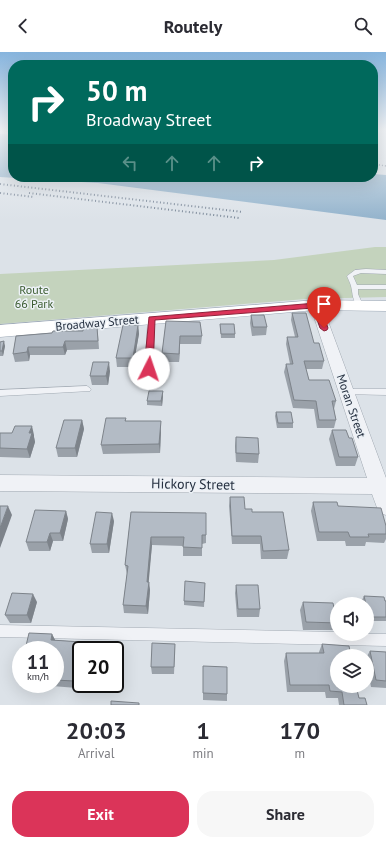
<!DOCTYPE html>
<style>
:root{--surface:#fff;--page:#f7f7f7;--text:#2b2b33;--muted:#7c7c81;--accent:#db3459}
body{margin:0;font-family:"PT Sans",sans-serif;background:var(--page);color:var(--text);height:100vh;display:flex;flex-direction:column;font-size:15px;white-space:nowrap}
*{box-sizing:border-box;margin:0}
p{font-size:13px;color:var(--muted)}
.icon{flex:none;width:22px;height:22px;fill:none;stroke:currentColor;stroke-width:2;stroke-linecap:round;stroke-linejoin:round}
.map{position:relative;height:653px;overflow:hidden}
.sheet{display:flex;flex-direction:column;background:var(--surface);flex:1}
.sheet>*{flex:none}
.hud{position:absolute;left:8px;top:8px;width:370px;height:122px;border-radius:16px;box-shadow:0 4px 16px #0002;background:#00695c;color:#fff;overflow:hidden}
.tools{position:absolute;left:330px;top:545px;display:grid;gap:8px}
.tools a{display:grid;place-items:center;width:44px;height:44px;border-radius:50%;background:var(--surface);box-shadow:0 4px 16px #0002;font-size:20px}
.speed{position:absolute;left:12px;top:589px;display:flex;gap:8px;font-size:20px;font-weight:700;text-align:center}
.speed>*{display:grid;place-content:center;width:52px;height:52px;border-radius:50%;background:var(--surface);box-shadow:0 4px 16px #0002;line-height:1}
.speed small{font-size:10px;font-weight:400}
.speed .limit{border:2px solid #111;border-radius:6px;background:#fff;color:#111}
.pin{position:absolute;display:grid;place-items:center;width:34px;height:34px;color:#fff;margin:-41px -17px;border-radius:50% 50% 50% 0;rotate:-45deg;box-shadow:0 0 4px #0007}
.pin .icon{rotate:45deg}
.me{position:absolute;width:44px;margin:-22px;rotate:4deg;stroke-linejoin:round;filter:drop-shadow(0 0 3px #0008)}
.turn{display:flex;align-items:center;gap:14px;height:84px;padding:0 12px;font-size:18px}
.turn .icon{width:52px;height:52px;stroke-width:2.5}
.turn b{display:block;font-size:28px;line-height:34px}
.lanes{display:flex;align-items:center;height:38px;padding:0 12px;background:#0003;justify-content:center;gap:20px;direction:ltr}
.lanes .off{opacity:.35}
.eta{display:flex;justify-content:space-evenly;align-items:center;height:68px;text-align:center}
.eta b{font-size:24px;font-weight:600;line-height:28px}
.primary-button{display:flex;gap:8px;margin-top:auto;padding:8px 12px}
.primary-button a{flex:1;height:46px;border-radius:16px;background:var(--accent);color:#fff;font-size:16px;font-weight:600;line-height:46px;text-align:center}
.primary-button a+a{background:var(--page);color:var(--text)}
header{display:flex;justify-content:space-between;align-items:center;height:52px;padding:0 12px;background:var(--surface);font-size:18px;font-weight:600}
.map>svg:first-child{display:block}
.green{fill:#c4d3bd}
.water{fill:#93b3cc}
.lines{fill:none;stroke-linecap:round;stroke-linejoin:round}
.lane-casing{stroke:#a1a9b2;stroke-width:1}
.street-casing{stroke:#a1a9b2;stroke-width:1}
.primary-casing{stroke:#9ba7b5;stroke-width:1}
.lane{fill:#f0f2f6;fill-rule:evenodd}
.street{fill:#f0f2f6;fill-rule:evenodd}
.primary{fill:#fff;fill-rule:evenodd}
.rail-far1{stroke:#748293;stroke-width:1.5;stroke-dasharray:1 2;stroke-linecap:butt}
.rail{stroke:#748293;stroke-width:2;stroke-dasharray:1 2.5;stroke-linecap:butt}
.wall{fill:#9aa1a9}
.shaded-wall{fill:#7d838a}
.building{fill:#b3bbc5;stroke:#7d838a}
.route{fill:#db3459;stroke:#8e223a}
.labels{text-anchor:middle;stroke-width:3;stroke-linejoin:round;paint-order:stroke}
.park-label{font-size:12px;fill:#3c5d31;stroke:#ecf1f6}
.street-label{font-size:12px;fill:#253040;stroke:#ecf1f6}
.near-street-label{font-size:14px;fill:#253040;stroke:#ecf1f6}
</style>
<header><svg class="icon" aria-label="back" viewBox="0 0 24 24"><path d="M15 5l-7 7 7 7"/></svg>Routely<svg class="icon" aria-label="search" viewBox="0 0 24 24"><circle cx="10" cy="10" r="6"/><path d="M15 15l6 6"/></svg></header>
<div class="map">
<svg width="386" height="653" viewBox="0 0 386 653">
<rect width="100%" height="100%" fill="#dce2e8"/>
<polygon class="green" points="375,195 386,195 386,245 306,247 0,272 0,222 274,208"/>
<polygon class="water" points="0,82 13,83 13,125 373,125 373,122 386,123 386,168 98,131 0,125"/>
<g class="lines">
<defs>
<g id="lane">
<path d="M366 217 386 218V222L361 221 353 224 357 233H386V237H358V242L363 253 360 255C352 251 353 241 351 234 350 230 348 227 347 224L355 218Z"/>
<polygon points="151,264 154,266 153,317 149,320 145,317 148,266"/>
<polygon points="87,334 91,337 90,339 0,344 0,338"/>
<polygon points="346,337 386,337 386,343 343,342 342,340 343,338"/>
<polygon points="0,573 337,580 337,582 386,582 386,594 0,585"/>
</g>
<polygon id="street" points="316,249 320,250 322,253 386,426 386,463 379,461 372,442 0,439 0,423 367,426 310,253 312,250"/>
<polygon id="primary" points="316,248 386,249 386,259 316,258 0,285 0,273"/>
</defs>
<use href="#lane" class="lane-casing"/>
<use href="#street" class="street-casing"/>
<use href="#primary" class="primary-casing"/>
<use href="#lane" class="lane"/>
<use href="#street" class="street"/>
<use href="#primary" class="primary"/>
<g class="rail-far1">
<polyline points="0,78 13,80"/>
<polyline points="373,112 386,114"/>
</g>
<g class="rail">
<polyline points="0,132 243,160"/>
<polyline points="0,141 34,145"/>
<polyline points="29,141 239,166"/>
</g>
</g>
<g class="wall">
<polygon points="292,261 314,291 324,309 322,317 306,317 309,328 336,349 334,357 336,368 334,376 317,376 314,357 293,356 284,320 286,312 290,312 286,292 287,285 295,285 291,268"/>
<polygon points="251,263 267,275 266,283 252,284 250,271"/>
<polygon points="166,269 202,284 201,292 180,292 179,310 163,310 162,301"/>
<polygon points="220,272 235,282 235,286 221,286"/>
<polygon points="138,273 139,282 133,315 117,315 116,306"/>
<polygon points="97,275 98,283 99,297 67,298 65,303 30,303 29,309 15,310 13,302 16,284 83,279"/>
<polygon points="0,290 5,294 3,304 0,304"/>
<polygon points="110,319 108,333 92,333 90,324"/>
<polygon points="163,339 163,344 162,354 147,353 147,349"/>
<polygon points="276,360 293,371 293,376 277,376 275,364"/>
<polygon points="126,366 126,369 161,378 160,401 103,402 101,393"/>
<polygon points="82,368 84,377 77,405 58,405 56,396"/>
<polygon points="332,378 349,386 358,405 355,414 336,414 329,387"/>
<polygon points="0,381 34,383 34,385 35,390 30,406 0,405"/>
<polygon points="236,385 259,402 258,411 236,410 235,394"/>
<polygon points="230,445 245,457 252,460 289,498 287,507 261,507 260,492 232,492 229,454"/>
<polygon points="313,450 338,454 386,474 386,487 384,491 366,490 365,494 346,494 345,489 317,489 311,459"/>
<polygon points="66,459 68,467 63,489 53,489 50,499 29,499 26,490"/>
<polygon points="131,460 206,483 206,491 202,492 202,504 183,504 183,494 152,493 148,530 150,538 148,562 124,561 123,553 127,522 125,513"/>
<polygon points="114,469 109,501 92,501 90,492"/>
<polygon points="205,531 204,555 184,553 184,549"/>
<polygon points="236,533 260,557 259,565 237,565 235,541"/>
<polygon points="364,544 386,549 386,569 367,569 367,552 363,552 362,548"/>
<polygon points="37,550 31,571 10,571 5,563"/>
<polygon points="303,550 337,571 333,578 303,578 300,558"/>
<polygon points="52,582 55,588 82,590 84,598 77,636 52,634 50,632 55,632 55,598"/>
<polygon points="175,592 175,599 174,622 152,622 151,615"/>
<polygon points="322,592 359,646 367,653 339,653 338,646 326,646 325,640 287,640 284,609 286,601 319,601 319,600"/>
<polygon points="370,599 386,600 386,636 371,635 367,613 367,604"/>
<polygon points="203,614 227,642 227,649 203,648"/>
</g>
<g class="shaded-wall">
<polygon points="138,273 139,282 133,315 133,306"/>
<polygon points="180,284 180,292 179,310 179,302"/>
<polygon points="4,289 5,294 3,304 2,299"/>
<polygon points="65,289 67,298 65,303 63,295"/>
<polygon points="28,295 30,303 29,309 27,300"/>
<polygon points="109,310 110,319 108,333 106,324"/>
<polygon points="163,339 163,344 162,354 161,349"/>
<polygon points="82,368 84,377 77,405 75,396"/>
<polygon points="161,369 161,378 160,401 159,392"/>
<polygon points="32,374 34,383 34,385 35,390 30,406 27,397 29,381"/>
<polygon points="8,454 12,463 0,496 0,476"/>
<polygon points="66,459 68,467 63,489 60,481"/>
<polygon points="112,461 114,469 109,501 107,492"/>
<polygon points="50,481 53,489 50,499 47,490"/>
<polygon points="151,485 152,493 148,538 147,530"/>
<polygon points="149,530 150,538 148,562 146,554"/>
<polygon points="33,542 37,550 31,571 27,563"/>
<polygon points="52,582 56,590 51,588"/>
<polygon points="82,590 84,598 81,598 81,614 77,636 74,629"/>
</g>
<g class="building">
<polygon points="292,261 306,261 314,291 319,291 324,309 304,309 309,328 329,328 336,349 332,349 336,368 319,368 316,349 294,348 286,312 293,312 287,285 298,285"/>
<polygon points="251,263 264,263 267,275 253,275"/>
<polygon points="166,269 200,270 202,284 180,284 179,302 162,301"/>
<polygon points="220,272 234,272 235,282 221,282"/>
<polygon points="123,273 138,273 133,306 116,306"/>
<polygon points="97,275 98,289 65,289 63,295 28,295 27,300 13,302 16,284 52,281 53,279 83,279 83,276"/>
<polygon points="4,289 2,299 0,299 0,290"/>
<polygon points="93,310 109,310 106,324 90,324"/>
<polygon points="149,339 163,339 161,349 147,349"/>
<polygon points="276,360 291,360 293,371 278,371"/>
<polygon points="106,366 126,366 125,369 161,369 159,392 101,393"/>
<polygon points="64,368 82,368 75,396 56,396"/>
<polygon points="15,374 32,374 29,381 32,381 27,397 0,396 0,381 12,381"/>
<polygon points="332,378 346,378 349,386 352,386 358,405 339,405"/>
<polygon points="236,385 258,386 259,402 236,401"/>
<polygon points="230,445 244,445 245,457 252,457 252,460 283,460 289,498 263,499 261,484 232,484"/>
<polygon points="313,450 337,450 338,454 381,456 386,474 386,482 368,482 369,485 350,485 348,480 319,480"/>
<polygon points="0,454 8,454 0,476"/>
<polygon points="35,458 66,459 60,481 50,481 47,490 26,490"/>
<polygon points="96,460 112,461 107,492 90,492"/>
<polygon points="131,460 206,461 206,483 202,483 202,496 183,495 184,485 151,485 147,530 149,530 146,554 123,553 128,514 125,513"/>
<polygon points="185,529 205,531 204,550 184,549"/>
<polygon points="236,533 258,533 260,557 238,557"/>
<polygon points="12,541 33,542 27,563 5,563"/>
<polygon points="364,544 384,545 385,549 386,549 386,565 369,565 367,557 367,552 366,552"/>
<polygon points="303,550 333,551 337,571 306,570"/>
<polygon points="29,581 52,582 51,588 82,590 74,629 55,628 55,598 25,598"/>
<polygon points="152,591 175,592 174,615 151,615"/>
<polygon points="322,592 349,594 351,604 337,604 337,634 356,634 359,646 365,646 367,653 344,653 342,640 330,639 329,633 290,633 286,601 324,601"/>
<polygon points="370,599 386,600 386,629 376,628"/>
<polygon points="203,614 227,615 227,642 203,641"/>
<polygon points="111,649 139,651 139,653 111,653"/>
</g>
<linearGradient id="sky" x2="0" y2="1"><stop stop-color="#86b4dd"/><stop offset="0.46" stop-color="#eff2f5"/><stop offset="1" stop-color="#eff2f5" stop-opacity="0"/></linearGradient>
<rect width="386" height="168" fill="url(#sky)"/>
<polygon class="route" points="316,251 320,253 328,276 327,278 324,279 320,276 313,256 155,268 153,317 149,320 144,317 149,265"/>
<g class="labels">
<g class="park-label">
<text x="34" y="242">Route<tspan x="34" dy="14">66 Park</tspan></text>
</g>
<g class="street-label">
<text transform="translate(97 271) rotate(-5)" y="4">Broadway Street</text>
<text transform="translate(351 354) rotate(71)" y="4">Moran Street</text>
</g>
<g class="near-street-label">
<text transform="translate(193 432) rotate(1)" y="5">Hickory Street</text>
</g>
</g>
</svg>
<div class="tools">
<a><svg class="icon" aria-label="sound" viewBox="0 0 24 24"><path d="M4 9h4l5-4v14l-5-4H4zM17 9q2 3 0 6"/></svg></a>
<a><svg class="icon" aria-label="layers" viewBox="0 0 24 24"><path d="M12 4l9 5-9 5-9-5zM3 14l9 5 9-5"/></svg></a>
</div>
<div class="speed"><div>11<small>km/h</small></div><div class="limit">20</div></div>
<div class="pin" style="left:324px;top:276px;background:#d93025"><svg class="icon" aria-label="arrive" viewBox="0 0 24 24"><path d="M6 21V4h12l-3 4 3 4H6"/></svg></div>
<svg class="me" style="left:149px;top:317px" viewBox="-20 -20 40 40"><circle r="19" fill="#fff"/><path d="M0-13L10 11 0 6-10 11z" fill="#db3459"/></svg>
<div class="hud">
<div class="turn"><svg class="icon" aria-label="right" viewBox="0 0 24 24"><path d="M7 20v-9h11M14 6l5 5-5 5"/></svg><div><b>50 m</b>Broadway Street</div></div>
<div class="lanes"><svg class="icon off" aria-label="left" viewBox="0 0 24 24"><path d="M17 20v-9H6M10 6l-5 5 5 5"/></svg><svg class="icon off" aria-label="ahead" viewBox="0 0 24 24"><path d="M12 20V5M6 11l6-6 6 6"/></svg><svg class="icon off" aria-label="ahead" viewBox="0 0 24 24"><path d="M12 20V5M6 11l6-6 6 6"/></svg><svg class="icon" aria-label="right" viewBox="0 0 24 24"><path d="M7 20v-9h11M14 6l5 5-5 5"/></svg></div>
</div>
</div>
<section class="sheet">
<div class="eta">
<div><b>20:03</b><p>Arrival</p></div>
<div><b>1</b><p>min</p></div>
<div><b>170</b><p>m</p></div>
</div>
<div class="primary-button"><a>Exit</a><a>Share</a></div>
</section>
